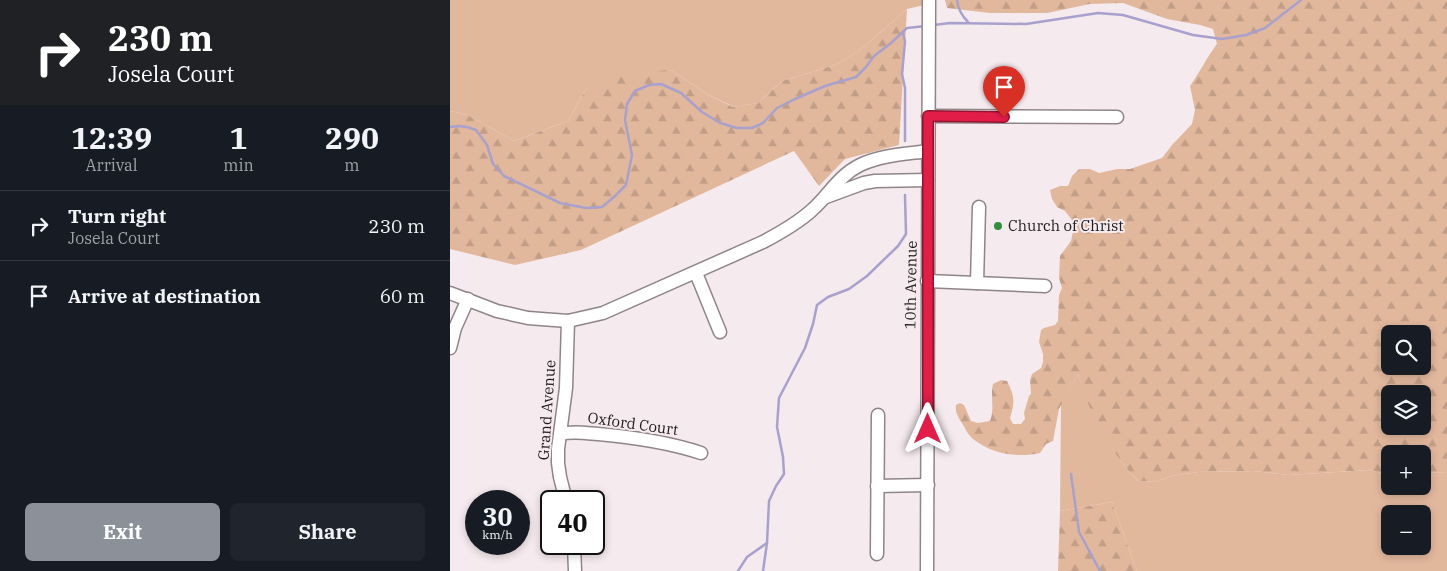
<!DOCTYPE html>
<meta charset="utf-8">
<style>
:root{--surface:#171b24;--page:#20242c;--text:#f1f3f6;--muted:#9ea1a6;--line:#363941;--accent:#8c9099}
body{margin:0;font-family:"IBM Plex Serif",serif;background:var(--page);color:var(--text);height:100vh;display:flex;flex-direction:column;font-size:19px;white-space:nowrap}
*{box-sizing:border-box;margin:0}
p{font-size:16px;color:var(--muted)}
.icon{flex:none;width:28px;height:28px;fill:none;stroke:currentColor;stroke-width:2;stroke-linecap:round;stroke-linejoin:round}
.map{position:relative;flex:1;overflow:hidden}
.details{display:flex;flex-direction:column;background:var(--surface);width:450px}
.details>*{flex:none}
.guide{background:#202124;color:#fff;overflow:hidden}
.buttons{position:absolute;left:931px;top:325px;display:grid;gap:10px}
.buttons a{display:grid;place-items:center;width:50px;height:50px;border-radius:8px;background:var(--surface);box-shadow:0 2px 8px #0003;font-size:25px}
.speed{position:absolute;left:15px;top:490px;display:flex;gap:10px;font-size:25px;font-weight:700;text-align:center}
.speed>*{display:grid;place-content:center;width:65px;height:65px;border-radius:50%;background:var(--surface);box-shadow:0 2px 8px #0003;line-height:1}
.speed small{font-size:12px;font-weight:400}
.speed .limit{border:2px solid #111;border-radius:8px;background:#fff;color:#111}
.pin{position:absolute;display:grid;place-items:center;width:42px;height:42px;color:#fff;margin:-51px -21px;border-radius:50% 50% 50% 0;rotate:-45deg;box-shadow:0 0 5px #0007}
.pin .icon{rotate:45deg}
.me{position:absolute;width:55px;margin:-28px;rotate:0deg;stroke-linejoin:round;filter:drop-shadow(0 0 4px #0008)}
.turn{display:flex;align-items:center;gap:18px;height:105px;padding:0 25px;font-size:22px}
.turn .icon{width:65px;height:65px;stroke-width:2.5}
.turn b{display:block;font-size:35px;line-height:42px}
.eta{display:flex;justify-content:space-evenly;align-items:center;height:85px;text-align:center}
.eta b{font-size:30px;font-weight:800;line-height:35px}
.primary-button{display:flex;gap:10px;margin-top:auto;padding:10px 25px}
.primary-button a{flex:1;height:58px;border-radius:8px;background:var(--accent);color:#fff;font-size:20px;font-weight:800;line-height:58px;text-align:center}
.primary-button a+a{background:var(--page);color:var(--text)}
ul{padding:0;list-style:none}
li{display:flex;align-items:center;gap:15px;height:70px;padding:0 25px;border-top:1px solid var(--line)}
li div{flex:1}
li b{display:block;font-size:19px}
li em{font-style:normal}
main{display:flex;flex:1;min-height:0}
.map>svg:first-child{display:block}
.green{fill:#e2b89d;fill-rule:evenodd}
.forest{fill:url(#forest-firs);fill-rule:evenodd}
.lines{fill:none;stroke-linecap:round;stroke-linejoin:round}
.stream{stroke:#a8a1cd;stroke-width:2.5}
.minor-casing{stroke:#8f8589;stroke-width:15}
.minor{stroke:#fff;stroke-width:12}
.route-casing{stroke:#92132f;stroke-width:12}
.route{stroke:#e11d48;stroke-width:9}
.poi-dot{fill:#318e40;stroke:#f5eaee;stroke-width:2}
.labels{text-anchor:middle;stroke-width:4;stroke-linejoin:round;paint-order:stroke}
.poi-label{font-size:15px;fill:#201c1d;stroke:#f5eaee;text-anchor:start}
.street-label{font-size:15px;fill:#201c1d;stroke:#f5eaee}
</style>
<main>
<section class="details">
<div class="guide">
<div class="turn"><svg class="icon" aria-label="right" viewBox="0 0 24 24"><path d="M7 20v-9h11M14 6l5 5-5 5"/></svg><div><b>230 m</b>Josela Court</div></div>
</div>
<div class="eta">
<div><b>12:39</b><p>Arrival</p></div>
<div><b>1</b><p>min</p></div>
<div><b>290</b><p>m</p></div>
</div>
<ul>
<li><svg class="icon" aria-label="right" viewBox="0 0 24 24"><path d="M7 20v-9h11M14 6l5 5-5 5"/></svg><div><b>Turn right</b><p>Josela Court</p></div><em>230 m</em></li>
<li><svg class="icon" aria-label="arrive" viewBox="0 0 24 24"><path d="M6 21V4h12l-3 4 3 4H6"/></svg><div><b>Arrive at destination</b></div><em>60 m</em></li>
</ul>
<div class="primary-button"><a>Exit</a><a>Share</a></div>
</section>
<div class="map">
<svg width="997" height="571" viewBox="0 0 997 571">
<defs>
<pattern id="forest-firs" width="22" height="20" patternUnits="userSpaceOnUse" patternTransform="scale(1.25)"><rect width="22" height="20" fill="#e2b89d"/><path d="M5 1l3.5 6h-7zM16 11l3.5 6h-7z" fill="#c29e87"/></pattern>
</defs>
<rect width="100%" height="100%" fill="#f5eaee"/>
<g class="green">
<polygon points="0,0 479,0 479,4 457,9 409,51 385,65 332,81 308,103 284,107 257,94 221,70 136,89 118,121 64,141 18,115 0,111"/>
<path d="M628 374C642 412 658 451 688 481L706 482 721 476 748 472 803 471 839 475 919 470 940 475V486H972L973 473 997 472V571H687L662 502 610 511 611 404ZM940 514H972V546H940Z"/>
</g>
<g class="forest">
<path d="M495 0H997V472L973 473 972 454H940V475L919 470 839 475 803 471 748 472 721 476 706 482 688 481C667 460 652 434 640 408 635 397 632 385 628 374L609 409 603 441 596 444 590 453C567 458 542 454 523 439 518 435 515 428 512 423 508 417 505 412 506 405L510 403 514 405 521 421 528 423 540 421C545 409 540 396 543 384L551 380 557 381C565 397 565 402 560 418L563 424H571L575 419 574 413 579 396 581 394 580 380 582 374 591 368 593 362V354L589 342 591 330 594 328 605 325 608 321 609 295 612 288 609 278 610 256 621 241 623 231 622 220 615 211 607 207 602 199 600 190 610 186H618L622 176 629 169H640L649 173 667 169H680L712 158 722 145 742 124 745 110 740 86C750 72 757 57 767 44L763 29 750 25 717 19 673 3 640 4 597 13H540L497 8ZM940 334H972V366H940ZM940 394H972V426H940Z"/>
<polygon points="457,9 449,145 395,159 369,186 344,151 131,250 65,265 0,249 0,111 18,115 64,141 118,121 136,89 177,73 221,70 257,94 283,107 308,103 332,81 385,65 409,51"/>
<polygon points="662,502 687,571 608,571 610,511"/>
</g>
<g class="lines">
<g class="stream">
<path d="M507 0C508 10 512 16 518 22"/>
<polyline points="484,25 500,23 576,24 648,13 673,15 743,35 772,39 796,35 815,28 851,0"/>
<polyline points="453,32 455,42 452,74 455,88 455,141"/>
<polyline points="0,127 8,126 17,127 26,130 37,145 43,164 54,176 110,203 136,208 152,207 164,197 176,185 182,155 175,120 177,104 185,91 199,85 211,84 231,93 252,112 270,123 287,128 302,128 313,123 327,108 345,99 375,86 406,77 416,67 424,56 441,43 457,28 476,26"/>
<polyline points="621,474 629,532 650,571"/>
<polyline points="288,571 297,557 317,543"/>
<polyline points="313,571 317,543 319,501 326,486 334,474 333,457 327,427 329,398 355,348 363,324 367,305 378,297 399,289 417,276 448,246 456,234 455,195"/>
</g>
<defs>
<g id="minor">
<polyline points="478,116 667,117"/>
<polyline points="376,197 414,183 425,181 478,180"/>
<polyline points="246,273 270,332"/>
<polyline points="477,281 595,286"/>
<polyline points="527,283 529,207"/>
<path d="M0 293 47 311 78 318 118 321 153 313 313 242C330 233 348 223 362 210 379 195 388 176 410 165 431 155 456 154 478 151"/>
<polyline points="0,348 5,328 18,299"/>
<path d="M110 434C123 431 135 433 148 434 182 437 218 442 251 453"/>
<polyline points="427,486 478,485"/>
<polyline points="116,501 110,477 108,463 108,449 116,388 118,321"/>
<polyline points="124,544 125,571"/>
<polyline points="427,554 428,415"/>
<polyline points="477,571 479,0"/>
</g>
</defs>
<use href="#minor" class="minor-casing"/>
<use href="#minor" class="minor"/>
</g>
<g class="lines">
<defs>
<polyline id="route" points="478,429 478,116 554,117"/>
</defs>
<use href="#route" class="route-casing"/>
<use href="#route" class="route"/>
</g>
<circle class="poi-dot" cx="548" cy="226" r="5"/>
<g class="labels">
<g class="poi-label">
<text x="558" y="231">Church of Christ</text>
</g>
<g class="street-label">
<text transform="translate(461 285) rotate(-89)" y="5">10th Avenue</text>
<text transform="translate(97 410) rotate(-86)" y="5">Grand Avenue</text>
<text transform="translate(183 424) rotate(8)" y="5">Oxford Court</text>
</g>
</g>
</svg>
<div class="buttons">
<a><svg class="icon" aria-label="search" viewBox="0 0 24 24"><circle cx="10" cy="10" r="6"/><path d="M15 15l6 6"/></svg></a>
<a><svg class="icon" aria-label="layers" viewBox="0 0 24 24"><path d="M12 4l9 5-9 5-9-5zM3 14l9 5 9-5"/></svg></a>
<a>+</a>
<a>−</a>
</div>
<div class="speed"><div>30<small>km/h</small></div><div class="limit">40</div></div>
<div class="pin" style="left:554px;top:117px;background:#d93025"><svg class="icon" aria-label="arrive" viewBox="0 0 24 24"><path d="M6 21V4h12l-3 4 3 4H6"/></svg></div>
<svg class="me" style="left:478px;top:429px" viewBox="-20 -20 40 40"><path d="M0-17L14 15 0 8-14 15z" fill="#e11d48" stroke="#fff" stroke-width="4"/></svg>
</div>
</main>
